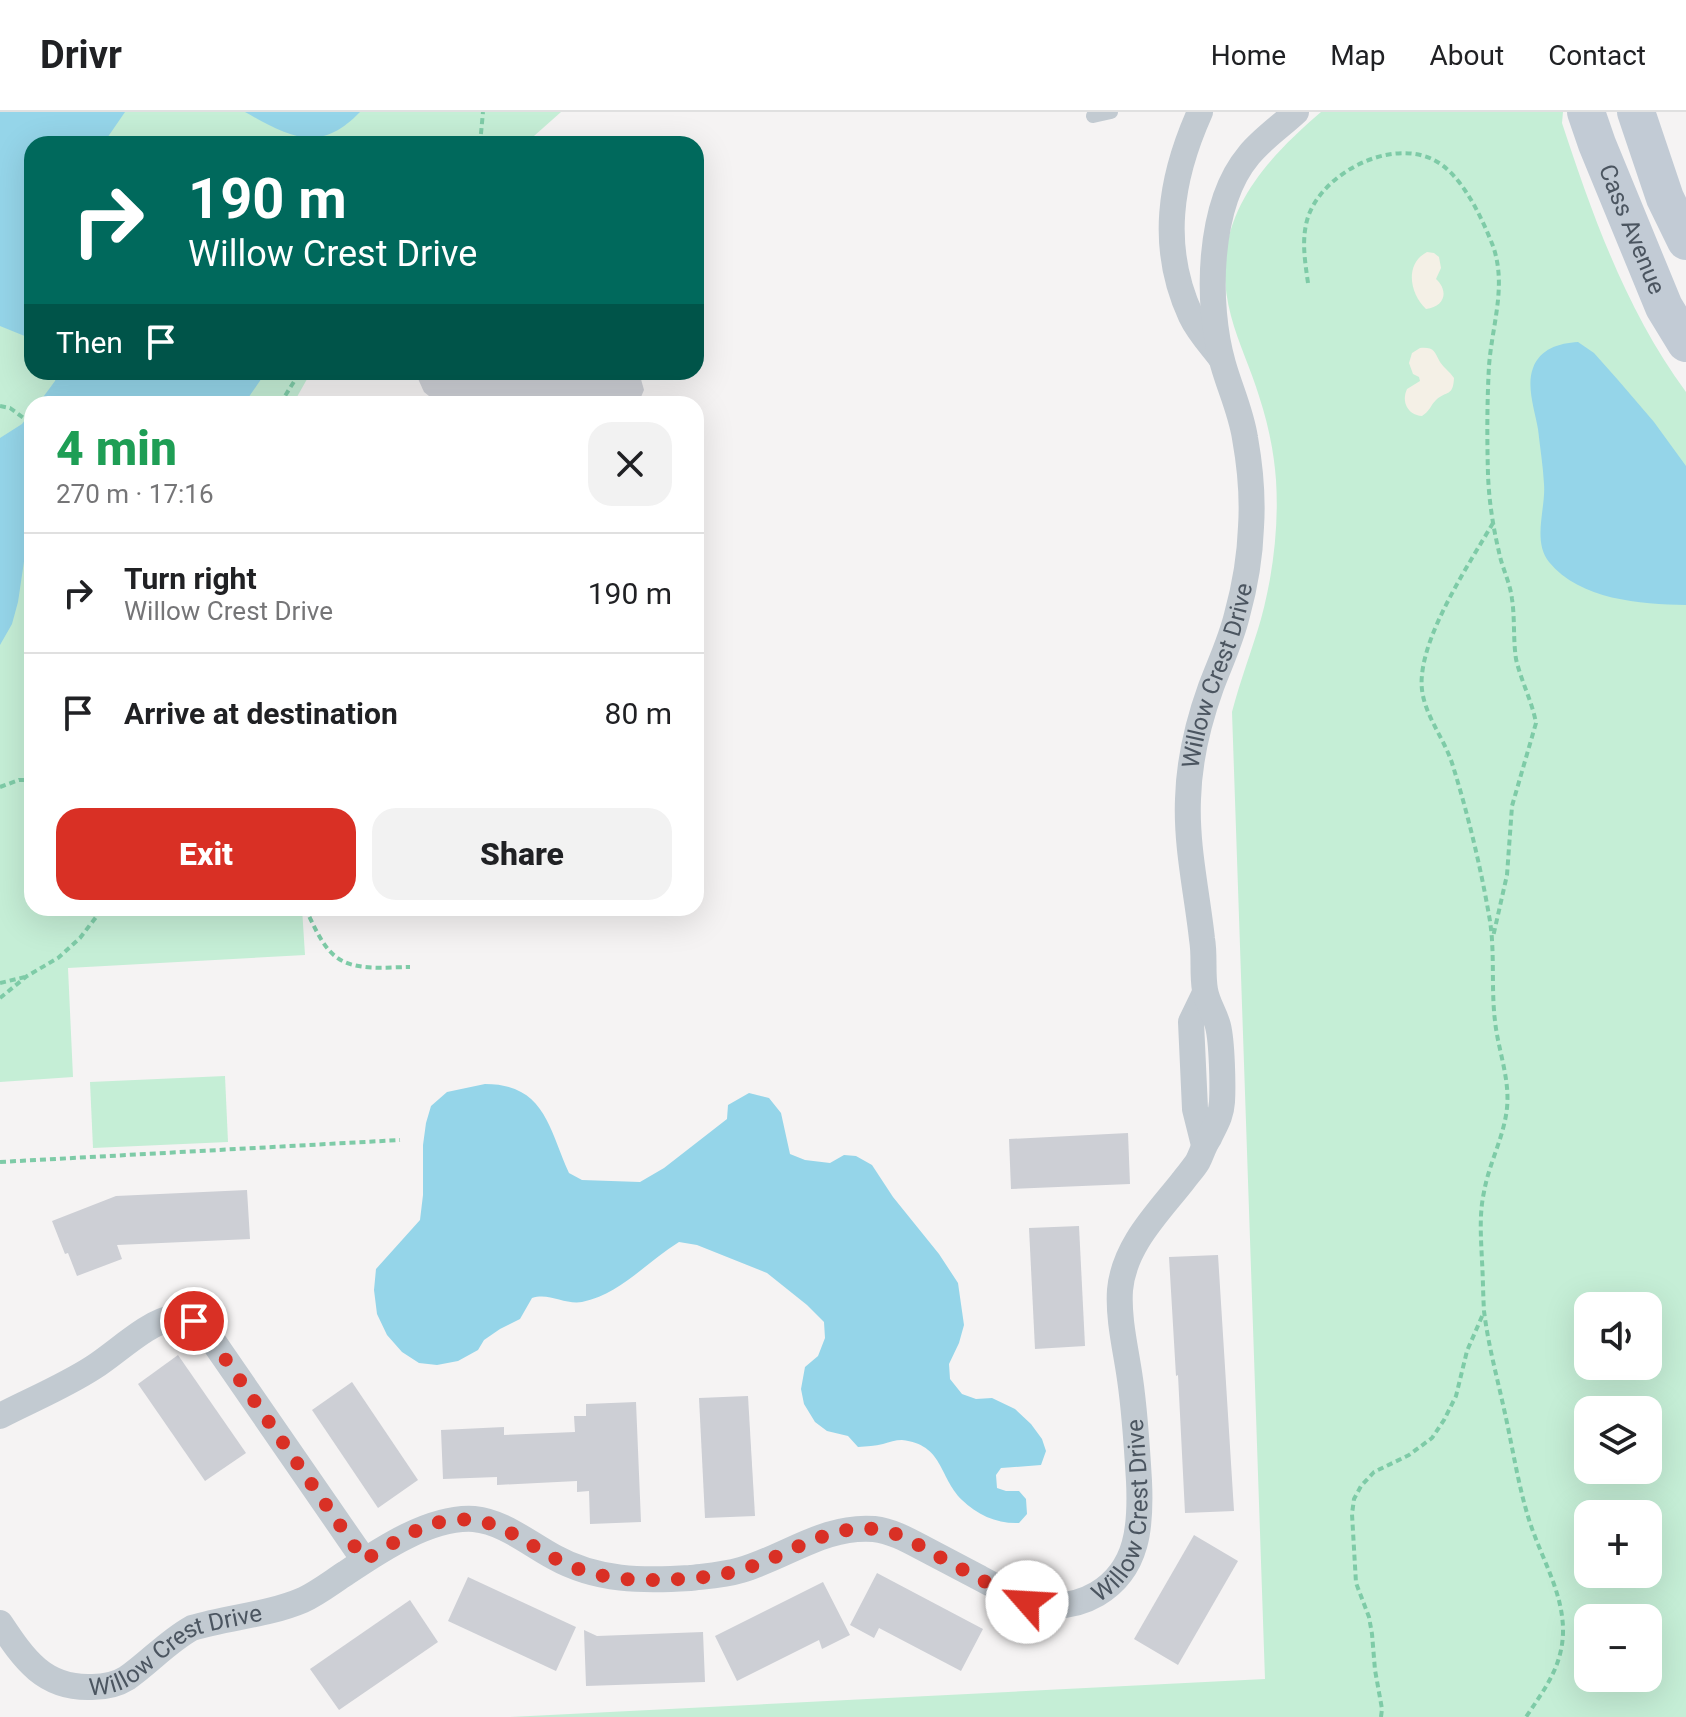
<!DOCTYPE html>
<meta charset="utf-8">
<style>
:root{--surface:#fff;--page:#f2f2f2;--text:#202124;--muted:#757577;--line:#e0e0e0;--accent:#d93025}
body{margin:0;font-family:Roboto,sans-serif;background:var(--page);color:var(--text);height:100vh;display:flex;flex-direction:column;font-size:30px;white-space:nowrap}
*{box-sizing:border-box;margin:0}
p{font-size:26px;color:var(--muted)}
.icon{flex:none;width:44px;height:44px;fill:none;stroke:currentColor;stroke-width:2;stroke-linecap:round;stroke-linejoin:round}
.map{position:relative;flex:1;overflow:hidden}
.drawer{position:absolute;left:24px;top:284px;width:680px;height:520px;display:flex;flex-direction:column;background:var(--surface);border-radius:24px;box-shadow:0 8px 32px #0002}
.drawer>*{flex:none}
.top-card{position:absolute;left:24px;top:24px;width:680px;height:244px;border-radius:24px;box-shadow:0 8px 32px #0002;background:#00695c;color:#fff;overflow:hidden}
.tools{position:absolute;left:1574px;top:1180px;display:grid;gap:16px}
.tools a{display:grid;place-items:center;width:88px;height:88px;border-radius:16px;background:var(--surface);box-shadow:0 8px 32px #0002;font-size:40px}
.pin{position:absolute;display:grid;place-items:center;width:68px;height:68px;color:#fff;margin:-34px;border:4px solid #fff;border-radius:50%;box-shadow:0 2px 8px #0007}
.me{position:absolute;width:88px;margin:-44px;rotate:296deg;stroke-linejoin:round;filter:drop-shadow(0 0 6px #0008)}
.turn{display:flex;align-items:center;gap:28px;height:168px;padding:0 32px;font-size:36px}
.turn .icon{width:104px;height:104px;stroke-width:2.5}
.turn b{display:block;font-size:56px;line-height:68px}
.then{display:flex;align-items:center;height:76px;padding:0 32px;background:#0003;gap:16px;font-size:30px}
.round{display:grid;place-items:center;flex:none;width:84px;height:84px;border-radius:24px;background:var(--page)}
.overview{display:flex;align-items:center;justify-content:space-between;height:136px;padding:0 32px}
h1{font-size:48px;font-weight:800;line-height:60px;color:#1e9e55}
.primary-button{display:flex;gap:16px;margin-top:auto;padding:16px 32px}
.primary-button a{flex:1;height:92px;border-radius:24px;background:var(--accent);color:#fff;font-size:32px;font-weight:800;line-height:92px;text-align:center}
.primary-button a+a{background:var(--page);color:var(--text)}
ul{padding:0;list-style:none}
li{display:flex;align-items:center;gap:24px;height:120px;padding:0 32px;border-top:2px solid var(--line)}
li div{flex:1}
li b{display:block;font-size:30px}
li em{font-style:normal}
header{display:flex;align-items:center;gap:48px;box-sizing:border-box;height:112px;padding:0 40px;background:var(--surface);border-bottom:2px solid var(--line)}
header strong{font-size:38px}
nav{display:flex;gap:44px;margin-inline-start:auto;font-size:28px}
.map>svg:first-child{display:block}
.green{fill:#c5eed6;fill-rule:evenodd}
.sand{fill:#f4f0e6}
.water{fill:#95d5e9}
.building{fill:#cdcfd5}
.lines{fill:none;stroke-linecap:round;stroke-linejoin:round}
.path{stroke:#7ecba7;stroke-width:4;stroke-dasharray:6 4;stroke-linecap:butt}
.lane{stroke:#c2cad1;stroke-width:14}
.street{stroke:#c2cad1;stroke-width:26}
.secondary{stroke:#c2cbd5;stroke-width:38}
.route{stroke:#d93025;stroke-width:14;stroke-dasharray:0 25.2}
.labels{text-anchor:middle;stroke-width:6;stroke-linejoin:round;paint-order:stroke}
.street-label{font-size:24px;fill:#4b5560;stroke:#fff}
</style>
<header>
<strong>Drivr</strong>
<nav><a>Home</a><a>Map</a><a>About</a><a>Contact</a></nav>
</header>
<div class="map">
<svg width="1686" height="1605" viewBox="0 0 1686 1605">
<rect width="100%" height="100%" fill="#f5f3f3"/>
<g class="green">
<polygon points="0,0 561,0 525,32 32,32 32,260 311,260 293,292 32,292 32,796 302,796 305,843 68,856 73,965 0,970"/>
<path d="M1321 0H1563L1562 11C1593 105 1627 200 1686 280V1605H510L1265 1567 1232 600C1240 569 1252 538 1261 507 1273 463 1279 414 1276 368 1274 340 1268 311 1259 284 1251 257 1238 231 1231 204 1207 113 1257 55 1321 0ZM1588 1194H1648V1254H1588ZM1588 1298H1648V1358H1588ZM1588 1402H1648V1462H1588ZM1588 1506H1648V1566H1588Z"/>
<polygon points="225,964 228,1030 93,1036 90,970"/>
</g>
<g class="sand">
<path d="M1427 140 1434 141 1439 145 1441 156 1436 167C1449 179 1445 195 1426 197 1410 182 1404 152 1427 140Z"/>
<path d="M1420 236C1434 235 1434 239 1440 250 1444 256 1450 260 1454 266 1453 285 1447 278 1436 288 1430 294 1430 299 1422 304 1408 303 1401 290 1407 277L1420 269 1419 265 1413 262 1409 251 1412 241Z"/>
</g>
<g class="water">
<polygon points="0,0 125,0 103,32 32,32 32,227 0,214"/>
<path d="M245 0H360C319 43 288 24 245 0Z"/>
<path d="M1578 230 1594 241 1618 268 1654 310 1686 354V493C1640 492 1580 488 1549 450 1532 429 1546 396 1544 372 1543 354 1540 335 1538 317 1535 299 1526 274 1533 256 1540 237 1559 231 1578 230Z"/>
<polygon points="58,260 266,260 244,292 38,292 55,269"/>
<polygon points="32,299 32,385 26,436 18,490 12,512 0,533 0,326 22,312"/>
<path d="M485 972C545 972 549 1017 569 1061L582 1068 640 1070 664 1056 727 1007 728 993 749 981 769 986 781 1001 790 1042 805 1048 830 1051 844 1043 856 1044 872 1053 893 1085 939 1142 958 1171 964 1213 959 1231 949 1252 950 1267 962 1282 976 1287 992 1286 1015 1297 1031 1312 1042 1327 1046 1339 1041 1353 1001 1356 996 1363 997 1376 1006 1379H1019L1026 1387 1027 1402 1019 1411C998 1412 977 1403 962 1388 938 1364 944 1333 902 1328 895 1328 890 1330 883 1332 875 1334 867 1334 858 1335L848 1324 827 1319 815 1310 804 1292 801 1277 805 1255 818 1244 825 1226 824 1210 807 1193 767 1161 697 1133 679 1130C646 1150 621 1182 582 1190 565 1193 549 1180 532 1186L520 1207 500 1217 484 1228 478 1238 458 1249 437 1253 419 1251 402 1240 387 1223 377 1202 374 1178 376 1157 420 1108 423 1083V1033L426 1011 431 994 447 980Z"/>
</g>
<g class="building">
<polygon points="415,260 639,260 644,278 638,292 439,292 424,280"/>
<polygon points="1128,1021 1130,1072 1011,1077 1009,1027"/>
<polygon points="247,1078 250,1127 117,1133 122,1147 77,1164 68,1141 65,1142 52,1109 116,1084"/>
<polygon points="1079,1114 1085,1234 1035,1237 1029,1116"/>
<polygon points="1218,1143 1234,1399 1185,1401 1178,1263 1176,1264 1169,1145"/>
<polygon points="178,1243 246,1341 205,1369 138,1272"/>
<polygon points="352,1270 418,1368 378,1396 312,1298"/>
<polygon points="748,1284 755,1404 705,1406 699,1286"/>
<polygon points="636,1290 641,1410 590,1412 589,1379 577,1380 577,1369 497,1373 497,1365 443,1367 441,1318 504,1315 504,1323 575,1320 574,1304 586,1304 586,1292"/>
<polygon points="1194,1423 1238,1449 1178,1553 1134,1527"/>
<polygon points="877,1461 983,1517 961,1559 879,1516 874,1526 850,1513"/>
<polygon points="468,1465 576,1515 556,1559 448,1509"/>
<polygon points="823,1470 850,1523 822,1537 819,1528 737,1569 715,1524"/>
<polygon points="410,1488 438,1530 339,1598 310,1557"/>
<polygon points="584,1518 597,1524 703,1520 705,1570 586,1574"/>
</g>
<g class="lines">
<g class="path">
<polyline points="480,32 483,0"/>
<path d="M1308 171C1305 149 1301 127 1308 105 1323 61 1389 27 1432 47 1461 60 1482 106 1493 134 1507 174 1492 213 1489 254 1487 289 1487 327 1488 363 1489 389 1493 415 1499 440 1502 456 1510 470 1512 487 1515 507 1513 527 1516 547 1521 569 1532 589 1536 611L1512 694 1507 763 1493 825"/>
<polyline points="280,292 300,260"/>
<polyline points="0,294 10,296 32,312"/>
<path d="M1493 411C1469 452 1426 517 1422 563 1418 596 1442 621 1452 651 1468 702 1481 756 1490 809 1495 842 1491 876 1495 909 1498 938 1510 966 1507 996 1504 1025 1489 1051 1484 1080 1479 1103 1481 1126 1482 1149 1483 1165 1483 1182 1484 1199 1488 1232 1497 1265 1504 1297 1512 1332 1517 1367 1527 1401 1538 1441 1564 1479 1563 1521 1562 1555 1544 1578 1526 1605"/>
<polyline points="0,675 19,668 32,668"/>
<path d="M305 796C313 811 321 833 335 844 354 860 387 855 410 855"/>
<polyline points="0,871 25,865"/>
<polyline points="0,886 27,864 58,846 80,826 103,796"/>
<polyline points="0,1050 400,1028"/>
<polyline points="1381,1605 1382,1597 1375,1558 1372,1522 1369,1505 1356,1471 1352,1402 1354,1387 1361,1374 1374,1360 1409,1343 1432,1326 1444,1308 1456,1284 1467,1239 1483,1202"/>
</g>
<polyline class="lane" points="1093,4 1111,0"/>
<g class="street">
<path d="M1200 0C1170 67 1159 135 1191 204 1198 219 1210 232 1220 245"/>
<polyline points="1204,1033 1195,997 1191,910 1205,881"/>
<path d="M0 1304C31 1288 65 1274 94 1255 116 1241 149 1209 173 1206 187 1203 196 1211 206 1219L364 1448"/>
<path id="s1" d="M0 1511C24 1547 44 1577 92 1575 104 1575 116 1573 127 1566 150 1550 167 1530 192 1516 228 1505 268 1503 303 1488 318 1481 332 1470 346 1461 380 1438 431 1404 474 1407 504 1410 528 1431 554 1445 597 1469 643 1469 690 1466 707 1464 725 1463 741 1458 786 1445 825 1413 874 1417 891 1419 906 1427 921 1435 940 1445 959 1455 978 1465 1017 1486 1054 1507 1097 1482 1139 1457 1141 1412 1139 1369 1137 1335 1135 1301 1130 1267 1126 1238 1118 1207 1120 1178 1124 1134 1157 1102 1183 1069 1188 1062 1194 1056 1198 1049 1202 1041 1204 1033 1209 1026 1215 1013 1221 1005 1222 990 1223 973 1222 930 1218 914 1215 902 1207 891 1205 878 1202 861 1205 844 1202 827 1197 781 1186 734 1188 687 1189 649 1198 611 1211 575 1220 551 1231 528 1237 503 1245 474 1250 444 1251 415 1253 385 1250 354 1245 326 1241 300 1230 277 1223 252 1206 193 1207 93 1249 43 1262 27 1281 14 1296 0"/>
</g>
<g class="secondary">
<path id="s2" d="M1586 0 1597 32 1664 195 1686 231"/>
<polyline points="1636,0 1665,86 1686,129"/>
</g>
</g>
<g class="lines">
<path class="route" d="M194 1209 206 1219 364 1448C388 1435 414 1416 440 1410 492 1399 515 1426 558 1448 588 1464 624 1469 658 1468 684 1467 711 1466 736 1459 786 1447 832 1406 886 1419 903 1423 920 1434 936 1443 966 1459 996 1477 1027 1490"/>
</g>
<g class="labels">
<g class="street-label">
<text dy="8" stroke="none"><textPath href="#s2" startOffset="126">Cass Avenue</textPath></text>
<text dy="8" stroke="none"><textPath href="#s1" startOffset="2178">Willow Crest Drive</textPath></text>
<text dy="8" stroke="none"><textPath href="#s1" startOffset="1300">Willow Crest Drive</textPath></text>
<text dy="8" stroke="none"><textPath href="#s1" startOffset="212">Willow Crest Drive</textPath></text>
</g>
</g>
</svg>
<div class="tools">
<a><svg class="icon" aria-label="sound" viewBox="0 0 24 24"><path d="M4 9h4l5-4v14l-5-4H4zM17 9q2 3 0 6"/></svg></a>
<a><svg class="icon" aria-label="layers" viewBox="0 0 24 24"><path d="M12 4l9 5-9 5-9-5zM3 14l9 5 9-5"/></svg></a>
<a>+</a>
<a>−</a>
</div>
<div class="pin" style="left:194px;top:1209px;background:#d93025"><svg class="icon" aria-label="arrive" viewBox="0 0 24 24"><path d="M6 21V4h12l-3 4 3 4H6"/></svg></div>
<svg class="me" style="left:1027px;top:1490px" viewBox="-20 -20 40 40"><circle r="19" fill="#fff"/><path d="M0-13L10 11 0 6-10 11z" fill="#d93025"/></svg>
<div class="top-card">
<div class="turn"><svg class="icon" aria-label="right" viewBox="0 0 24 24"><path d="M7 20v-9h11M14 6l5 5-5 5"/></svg><div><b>190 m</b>Willow Crest Drive</div></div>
<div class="then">Then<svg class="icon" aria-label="arrive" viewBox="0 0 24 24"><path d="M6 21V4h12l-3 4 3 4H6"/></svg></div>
</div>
<section class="drawer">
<div class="overview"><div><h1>4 min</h1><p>270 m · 17:16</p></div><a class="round"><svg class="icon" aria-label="close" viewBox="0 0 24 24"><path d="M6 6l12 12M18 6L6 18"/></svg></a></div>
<ul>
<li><svg class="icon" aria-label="right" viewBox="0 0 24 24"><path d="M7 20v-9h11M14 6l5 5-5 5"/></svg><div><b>Turn right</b><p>Willow Crest Drive</p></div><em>190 m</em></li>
<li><svg class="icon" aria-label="arrive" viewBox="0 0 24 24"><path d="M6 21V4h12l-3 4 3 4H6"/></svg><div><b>Arrive at destination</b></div><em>80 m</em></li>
</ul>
<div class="primary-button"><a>Exit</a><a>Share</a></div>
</section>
</div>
